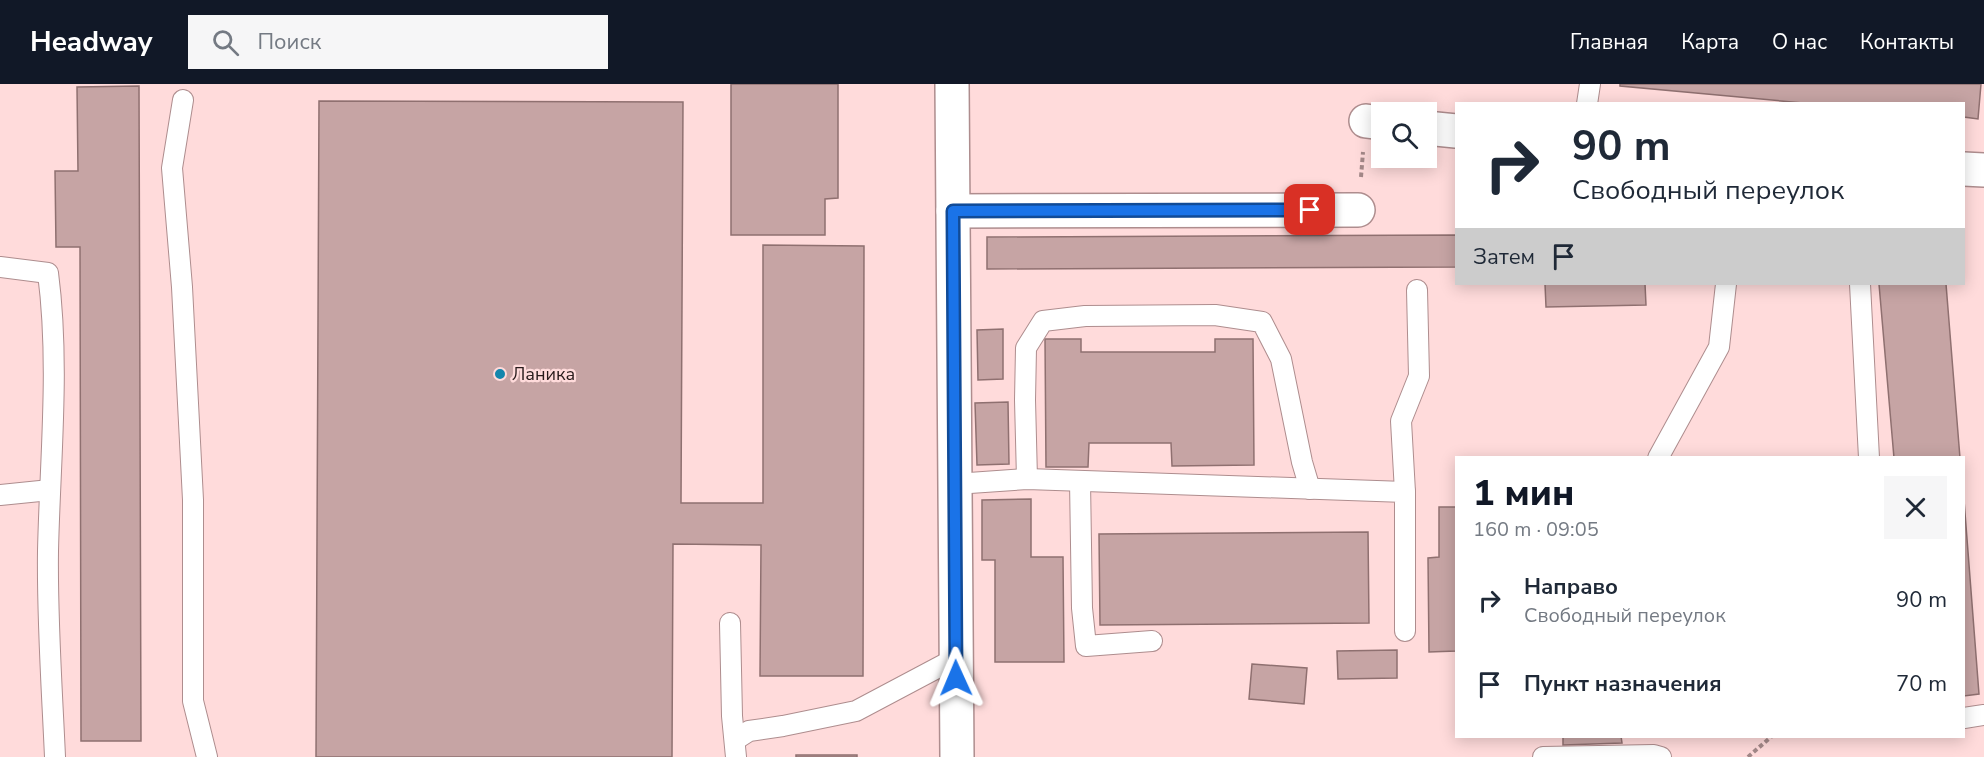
<!DOCTYPE html>
<html lang="ru">
<meta charset="utf-8">
<style>
:root{--surface:#fff;--page:#f6f6f7;--text:#1f2937;--muted:#747a83;--accent:#111827}
body{margin:0;font-family:"Nunito Sans",sans-serif;background:var(--page);color:var(--text);height:100vh;display:flex;flex-direction:column;font-size:22px;white-space:nowrap}
*{box-sizing:border-box;margin:0}
p{font-size:20px;color:var(--muted)}
.icon{flex:none;width:33px;height:33px;fill:none;stroke:currentColor;stroke-width:2;stroke-linecap:round;stroke-linejoin:round}
.map{position:relative;flex:1;overflow:hidden}
.side{position:absolute;left:1455px;top:372px;width:510px;height:282px;display:flex;flex-direction:column;background:var(--surface);border-radius:0px;box-shadow:0 3px 15px #0003}
.side>*{flex:none}
.hud{position:absolute;left:1455px;top:18px;width:510px;height:183px;border-radius:0px;box-shadow:0 3px 15px #0003;background:#fff;color:var(--text);overflow:hidden}
.buttons{position:absolute;left:1371px;top:18px;display:grid;gap:12px}
.buttons a{display:grid;place-items:center;width:66px;height:66px;border-radius:0px;background:var(--surface);box-shadow:0 3px 15px #0003;font-size:30px}
.pin{position:absolute;display:grid;place-items:center;width:51px;height:51px;color:#fff;margin:-26px;border-radius:12px;box-shadow:0 3px 9px #0006}
.me{position:absolute;width:66px;margin:-33px;rotate:359deg;stroke-linejoin:round;filter:drop-shadow(0 0 4px #0008)}
.turn{display:flex;align-items:center;gap:21px;height:126px;padding:0 18px;font-size:27px}
.turn .icon{width:78px;height:78px;stroke-width:2.5}
.turn b{display:block;font-size:42px;line-height:51px}
.then{display:flex;align-items:center;height:57px;padding:0 18px;background:#0003;gap:12px;font-size:22px}
.round{display:grid;place-items:center;flex:none;width:63px;height:63px;border-radius:0px;background:var(--page)}
.head{display:flex;align-items:center;justify-content:space-between;height:102px;padding:0 18px}
h1{font-size:36px;font-weight:800;line-height:45px;color:var(--accent)}
ul{padding:0;list-style:none}
li{display:flex;align-items:center;gap:18px;height:84px;padding:0 18px}
li div{flex:1}
li b{display:block;font-size:22px}
li em{font-style:normal}
header{display:flex;align-items:center;gap:36px;box-sizing:border-box;height:84px;padding:0 30px;background:var(--accent);color:#fff}
header strong{font-size:28px}
nav{display:flex;gap:33px;margin-inline-start:auto;font-size:21px}
.search{width:420px;height:54px;background:var(--page);display:flex;align-items:center;gap:15px;box-sizing:border-box;padding:0 21px;border-radius:0px;color:var(--muted);font-size:22px}
.map>svg:first-child{display:block}
.building{fill:#c6a4a4;stroke:#8f7070;stroke-width:1.5}
.lines{fill:none;stroke-linecap:round;stroke-linejoin:round}
.lane-casing{stroke:#ae8d8e;stroke-width:22}
.street-casing{stroke:#ae8d8e;stroke-width:36}
.path{stroke:#a38888;stroke-width:4;stroke-dasharray:4.5 3;stroke-linecap:butt}
.lane{stroke:#fff;stroke-width:20}
.street{stroke:#fff;stroke-width:33}
.route-casing{stroke:#114b97;stroke-width:15}
.route{stroke:#1a73e8;stroke-width:10}
.poi-dot{fill:#1486ac;stroke:#ffdbdb;stroke-width:2}
.labels{text-anchor:middle;stroke-width:4.5;stroke-linejoin:round;paint-order:stroke}
.poi-label{font-size:18px;fill:#271a1a;stroke:#ffdbdb;text-anchor:start}
</style>
<header>
<strong>Headway</strong>
<div class="search"><svg class="icon" aria-label="search" viewBox="0 0 24 24"><circle cx="10" cy="10" r="6"/><path d="M15 15l6 6"/></svg>Поиск</div>
<nav><a>Главная</a><a>Карта</a><a>О нас</a><a>Контакты</a></nav>
</header>
<div class="map">
<svg width="1984" height="673" viewBox="0 0 1984 673">
<rect width="100%" height="100%" fill="#ffdbdb"/>
<g class="building">
<polygon points="731,0 838,0 838,114 825,115 825,151 731,151"/>
<polygon points="1620,0 1981,0 1978,35 1964,33 1964,20 1814,20 1620,2"/>
<polygon points="139,2 141,657 81,657 80,163 56,163 55,87 78,87 77,3"/>
<polygon points="319,17 683,18 681,419 763,419 763,161 864,162 863,592 760,592 761,461 673,460 672,673 316,673"/>
<polygon points="1456,151 1456,183 987,185 987,153"/>
<polygon points="1545,200 1645,200 1646,221 1546,223"/>
<polygon points="1879,200 1946,200 1960,374 1894,374"/>
<polygon points="1003,245 1003,295 978,296 977,246"/>
<polygon points="1045,255 1081,255 1081,268 1215,268 1215,255 1253,255 1254,381 1172,382 1171,359 1089,359 1088,383 1046,383"/>
<polygon points="1008,318 1009,380 977,381 975,319"/>
<polygon points="1031,415 1031,473 1063,473 1064,578 995,578 995,476 982,476 982,416"/>
<polygon points="1964,416 1979,610 1964,612"/>
<polygon points="1439,423 1456,423 1456,567 1429,568 1428,474 1439,473"/>
<polygon points="1368,448 1369,539 1100,541 1099,450"/>
<polygon points="1397,566 1397,594 1338,595 1337,567"/>
<polygon points="1252,580 1307,584 1304,620 1249,615"/>
<polygon points="1563,652 1621,652 1622,659 1563,661"/>
<rect x="796" y="671" width="61" height="2"/>
</g>
<g class="lines">
<defs>
<g id="lane">
<polyline points="183,16 172,84 182,203 193,416 193,617 207,673"/>
<polyline points="1587,20 1590,0"/>
<path d="M0 183 48 189C60 281 50 375 48 467 47 536 52 605 55 673"/>
<polyline points="1860,200 1869,374"/>
<polyline points="1658,374 1719,263 1726,200"/>
<polyline points="1027,395 1025,316 1026,264 1043,237 1085,232 1215,231 1262,238 1281,275 1302,378 1310,405"/>
<polyline points="1080,397 1082,524 1086,562 1152,557"/>
<polyline points="955,400 1027,395 1405,408 1405,547"/>
<polyline points="1405,408 1401,337 1419,292 1417,206"/>
<polyline points="0,411 50,406"/>
<polyline points="730,539 732,632 736,673"/>
<polyline points="1964,634 1984,631"/>
<polyline points="735,656 749,647 783,642 856,627 956,574"/>
<polyline points="1543,673 1654,671 1661,673"/>
</g>
<g id="street">
<polyline points="952,0 957,673"/>
<polyline points="1366,37 1382,39"/>
<polyline points="1426,44 1456,47"/>
<polyline points="1964,85 1984,86"/>
<polyline points="953,127 1358,126"/>
</g>
</defs>
<use href="#lane" class="lane-casing"/>
<use href="#street" class="street-casing"/>
<g class="path">
<polyline points="1361,93 1363,68"/>
<polyline points="1748,673 1772,652"/>
</g>
<use href="#lane" class="lane"/>
<use href="#street" class="street"/>
</g>
<g class="lines">
<defs>
<polyline id="route" points="956,594 953,127 1310,126"/>
</defs>
<use href="#route" class="route-casing"/>
<use href="#route" class="route"/>
</g>
<circle class="poi-dot" cx="500" cy="290" r="6"/>
<g class="labels">
<g class="poi-label">
<text x="512" y="296">Ланика</text>
</g>
</g>
</svg>
<div class="buttons">
<a><svg class="icon" aria-label="search" viewBox="0 0 24 24"><circle cx="10" cy="10" r="6"/><path d="M15 15l6 6"/></svg></a>
</div>
<div class="pin" style="left:1310px;top:126px;background:#d93025"><svg class="icon" aria-label="arrive" viewBox="0 0 24 24"><path d="M6 21V4h12l-3 4 3 4H6"/></svg></div>
<svg class="me" style="left:956px;top:594px" viewBox="-20 -20 40 40"><path d="M0-17L14 15 0 8-14 15z" fill="#1a73e8" stroke="#fff" stroke-width="4"/></svg>
<div class="hud">
<div class="turn"><svg class="icon" aria-label="right" viewBox="0 0 24 24"><path d="M7 20v-9h11M14 6l5 5-5 5"/></svg><div><b>90 m</b>Свободный переулок</div></div>
<div class="then">Затем<svg class="icon" aria-label="arrive" viewBox="0 0 24 24"><path d="M6 21V4h12l-3 4 3 4H6"/></svg></div>
</div>
<section class="side">
<div class="head"><div><h1>1 мин</h1><p>160 m · 09:05</p></div><a class="round"><svg class="icon" aria-label="close" viewBox="0 0 24 24"><path d="M6 6l12 12M18 6L6 18"/></svg></a></div>
<ul>
<li><svg class="icon" aria-label="right" viewBox="0 0 24 24"><path d="M7 20v-9h11M14 6l5 5-5 5"/></svg><div><b>Направо</b><p>Свободный переулок</p></div><em>90 m</em></li>
<li><svg class="icon" aria-label="arrive" viewBox="0 0 24 24"><path d="M6 21V4h12l-3 4 3 4H6"/></svg><div><b>Пункт назначения</b></div><em>70 m</em></li>
</ul>
</section>
</div>
